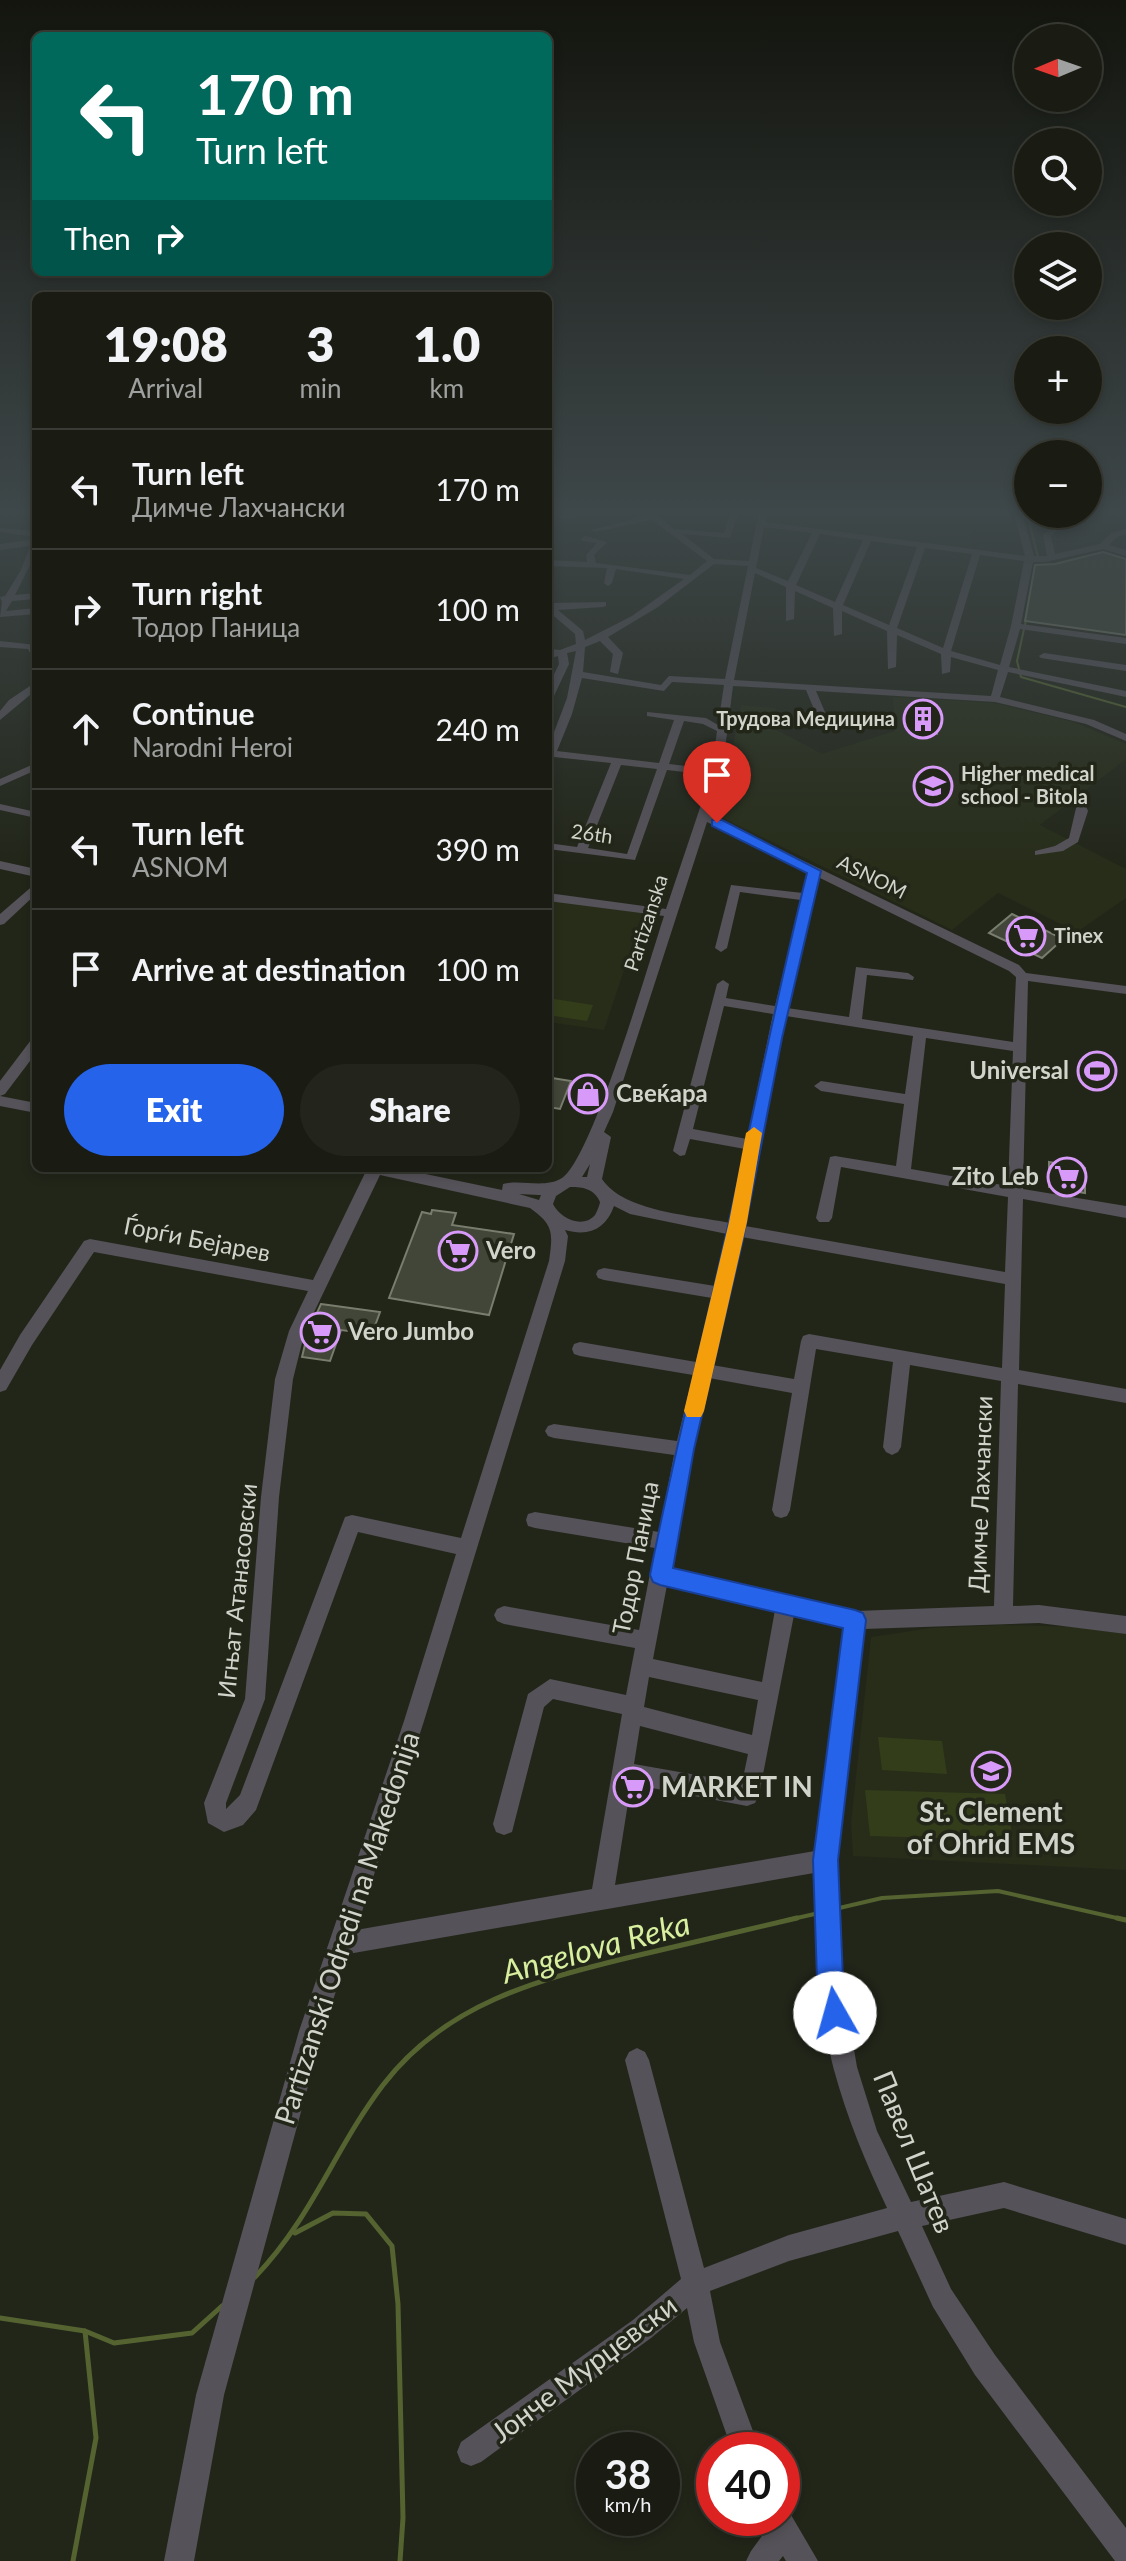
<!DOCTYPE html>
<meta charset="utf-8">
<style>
:root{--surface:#1a1c13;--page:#23251c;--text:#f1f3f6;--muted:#9fa1a0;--line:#383a33;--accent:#2563eb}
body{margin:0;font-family:Lato,sans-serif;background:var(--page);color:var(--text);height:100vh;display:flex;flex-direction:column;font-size:30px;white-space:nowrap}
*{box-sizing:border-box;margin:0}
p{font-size:26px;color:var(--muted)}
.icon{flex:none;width:44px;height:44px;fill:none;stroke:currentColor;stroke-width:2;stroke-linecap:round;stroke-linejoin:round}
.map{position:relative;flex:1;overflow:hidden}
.side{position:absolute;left:32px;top:292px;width:520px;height:880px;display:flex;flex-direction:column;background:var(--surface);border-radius:12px;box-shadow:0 4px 12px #0003,0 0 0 2px var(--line)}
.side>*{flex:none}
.hud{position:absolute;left:32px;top:32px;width:520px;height:244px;border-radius:12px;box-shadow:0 4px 12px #0003,0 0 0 2px var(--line);background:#00695c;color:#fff;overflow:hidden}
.needle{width:52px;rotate:268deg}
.buttons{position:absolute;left:1014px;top:24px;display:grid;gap:16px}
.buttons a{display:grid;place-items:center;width:88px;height:88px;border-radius:50%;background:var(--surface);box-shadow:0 4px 12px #0003,0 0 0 2px var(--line);font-size:40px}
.speed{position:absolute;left:576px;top:2432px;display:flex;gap:16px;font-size:40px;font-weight:700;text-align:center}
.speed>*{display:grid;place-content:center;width:104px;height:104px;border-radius:50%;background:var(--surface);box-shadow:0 4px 12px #0003,0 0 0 2px var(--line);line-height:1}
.speed small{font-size:20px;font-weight:400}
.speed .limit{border:12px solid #d22;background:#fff;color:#111}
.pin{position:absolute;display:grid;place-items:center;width:68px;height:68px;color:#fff;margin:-82px -34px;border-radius:50% 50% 50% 0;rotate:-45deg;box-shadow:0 0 8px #0007}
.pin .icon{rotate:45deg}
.me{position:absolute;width:88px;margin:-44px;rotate:353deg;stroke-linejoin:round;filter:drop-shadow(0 0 6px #0008)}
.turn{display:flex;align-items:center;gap:28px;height:168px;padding:0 32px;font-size:36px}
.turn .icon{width:104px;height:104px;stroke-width:2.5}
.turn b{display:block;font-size:56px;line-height:68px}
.then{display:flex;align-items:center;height:76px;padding:0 32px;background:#0003;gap:16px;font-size:30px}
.eta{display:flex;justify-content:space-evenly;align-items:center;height:136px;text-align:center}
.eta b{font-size:48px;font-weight:800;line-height:56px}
.primary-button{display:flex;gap:16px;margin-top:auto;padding:16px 32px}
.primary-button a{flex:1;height:92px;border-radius:48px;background:var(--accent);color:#fff;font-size:32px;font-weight:800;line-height:92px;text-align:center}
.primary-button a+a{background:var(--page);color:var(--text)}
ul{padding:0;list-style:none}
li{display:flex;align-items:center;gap:24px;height:120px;padding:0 32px;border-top:2px solid var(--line)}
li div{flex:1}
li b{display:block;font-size:30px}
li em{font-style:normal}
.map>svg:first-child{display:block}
.built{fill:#272d19}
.green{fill:#333d1a}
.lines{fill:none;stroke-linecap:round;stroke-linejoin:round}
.stream-far2{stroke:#556330;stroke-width:2}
.stream-far1{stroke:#556330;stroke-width:4}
.stream{stroke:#556330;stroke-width:5}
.building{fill:#414638;stroke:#787d6e;stroke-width:2}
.minor{fill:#565259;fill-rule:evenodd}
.route{fill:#2563eb;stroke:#184099;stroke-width:2}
.slow{fill:#f59e0b}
.labels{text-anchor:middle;stroke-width:7;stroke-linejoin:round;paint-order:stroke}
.far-poi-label{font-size:20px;font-weight:bold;fill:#d1d4cb;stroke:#222619;text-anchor:start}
.far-street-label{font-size:20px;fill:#d1d4cb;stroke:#222619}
.poi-label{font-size:24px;font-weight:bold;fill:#d1d4cb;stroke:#222619;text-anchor:start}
.street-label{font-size:24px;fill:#d1d4cb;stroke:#222619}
.near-poi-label{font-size:28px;font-weight:bold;fill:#d1d4cb;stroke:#222619;text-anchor:start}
.near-street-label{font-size:28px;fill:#d1d4cb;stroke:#222619}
.near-water-label{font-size:32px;font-style:italic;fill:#d7ef9f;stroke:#222619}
</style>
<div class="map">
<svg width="1126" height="2561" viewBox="0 0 1126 2561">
<rect width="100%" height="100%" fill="#222619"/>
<g class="built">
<polygon points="763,510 978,510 969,550 761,524"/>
<polygon points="893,697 994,703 1074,722 1126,744 1126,759 1040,825 1126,869 1126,898 1077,932 998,893 952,930 719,816 741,705 776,708 773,728 822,754 895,731"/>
<polygon points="548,900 643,913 604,1030 548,1022"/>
<polygon points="1002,1625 1078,1627 1126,1634 1126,1870 853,1856 851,1823 871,1637 931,1628"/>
</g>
<g class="green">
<polygon points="548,998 593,1005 587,1021 548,1015"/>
<polygon points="878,1737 942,1741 947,1774 882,1770"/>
<polygon points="865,1790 1005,1794 1013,1840 870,1836"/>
</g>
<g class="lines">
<g class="stream-far2">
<polyline points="1026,510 1038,557"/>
<polyline points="1026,620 1017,661 1021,677 1126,707"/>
</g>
<g class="stream-far1">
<polyline points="835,1909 882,1898 998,1891 1126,1920"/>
<polyline points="788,1920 819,1913"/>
</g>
<g class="stream">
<polyline points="1117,1918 1126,1920"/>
<polyline points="295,2233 333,2213 366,2214 392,2246 398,2304 403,2518 400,2561"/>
<path d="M255 2277C312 2218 335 2148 383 2085 445 2004 536 1980 631 1957 686 1944 742 1931 797 1918"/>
<polyline points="0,2318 85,2331 96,2438 73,2561"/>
<polyline points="85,2331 114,2343 192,2333 222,2306"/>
</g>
</g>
<g class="building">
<polygon points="1103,552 1126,559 1126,635 1025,621 1035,565 1055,564"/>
<polygon points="910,706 932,707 937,734 914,733"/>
<polygon points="1012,914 1063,939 1042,958 989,933"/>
<polygon points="552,1078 571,1081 560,1109 548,1107 548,1088"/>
<polygon points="1049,1162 1085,1168 1085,1193 1049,1187"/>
<polygon points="432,1210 456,1213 452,1225 514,1234 489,1315 389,1298 422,1212 431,1214"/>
<polygon points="321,1304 380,1312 372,1334 341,1330 330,1361 302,1357 308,1332"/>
</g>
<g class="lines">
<g class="minor">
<polygon points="588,510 602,510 563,519 559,517"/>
<path d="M640 510H649L674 529 724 533 731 510H739L730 538 682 534 714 559 749 561 759 510H767L765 522 1025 556 1013 510H1021L1034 556H1047L1043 535 1057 523 1064 525 1051 536 1055 554 1100 544 1111 533 1126 529V534L1117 537 1109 545 1126 550V556L1103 549 1045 562H1033L1021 624 1126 638V644L1020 629 1009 667 1126 691V697L1008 672 1000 697 1094 720 1126 734V741L1086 724 995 702 816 691 831 726 826 729 821 726 806 690 733 686 722 773 709 815 1019 965 1026 973 1126 986V994L1028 981 1023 1189 1126 1206V1218L1023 1199 1019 1370 1126 1389V1403L1018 1384 1013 1606 1039 1605 1126 1616V1634L1039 1623 864 1629 836 1860 842 1979 857 2067 877 2131 911 2202 1004 2182 1126 2219V2245L1004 2208 922 2226 951 2289 995 2355 1126 2528V2561H1115L975 2375 933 2307 898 2231 789 2261 710 2291 720 2342 760 2450H732L694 2342 687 2308 651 2338 481 2462 471 2466 461 2462 457 2452 461 2442 633 2320 681 2279 625 2060 629 2052 637 2048 645 2052 649 2060 704 2268 789 2235 887 2208C866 2163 847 2118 834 2070 817 2006 817 1938 814 1873L348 1954 323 2031 224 2395 194 2561H164L196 2395 299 2031 404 1721 456 1554 358 1532 256 1810 243 1825 224 1832 208 1823 204 1803 245 1699 261 1497 275 1379 289 1331 308 1291 94 1252 32 1345 6 1390 0 1392V1370L20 1335 84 1241 90 1239 313 1280 366 1171 365 1168H397L502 1190 503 1184C522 1179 544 1189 562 1178 592 1159 650 959 664 916L548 901V893L666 909 711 775 667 770 635 860 548 849V843L577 847 611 763 554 757 548 762V748L567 698 576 651 567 653 569 664 553 698 548 701V687L559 664 558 656 548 659 551 649 560 650 576 644 575 634 548 611V603L606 602V606L603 607 558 610 583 631 585 640 632 616 684 579 616 569 612 583 608 586 604 583 607 568 548 566V560L587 562 586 555 597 543 582 541 581 539 585 536 607 542 594 555 596 563 690 575 707 561 652 520 595 532 591 530 647 516ZM764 527 812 533 788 581 756 568ZM820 534 863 540 835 602 796 585ZM871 541 917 547 889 625 843 605ZM925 548 972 554 943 648 897 628ZM980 555 1024 561 1011 626 1000 665 951 651ZM714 564 748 566 725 679 669 676 661 685 583 672 585 647 600 641 613 654 610 672 618 674 623 653 608 637 658 607ZM755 573 786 587V621L794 619 795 591 833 608 834 636 842 634V611L887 631 888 669 896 667 897 635 941 654 942 674 950 672 951 657 998 670 991 696 734 680ZM582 678 664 691 672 682 724 685 718 725 706 718 647 712V716L674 720 659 763 557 751 572 714ZM684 721 703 724 717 731 712 769 669 764ZM621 765 657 769 627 854 588 848ZM707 822 808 872 803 893 731 885 715 948 721 952 727 948 740 892 801 900 775 1006 726 998 729 984 723 980 717 984 673 1151 680 1156 685 1155 690 1139 745 1149 730 1223C692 1215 624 1212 602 1179L611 1137 604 1132 613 1112ZM818 877 1009 971 1016 977 1013 1042 862 1019 867 975 913 980 914 977 908 973 856 967 849 1017 787 1008ZM724 1006 773 1014 747 1139 693 1129ZM786 1016 913 1036 905 1094 821 1081 814 1086 821 1091 904 1104 896 1166 835 1156 830 1157 816 1218 819 1222H829L832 1218 841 1167 1008 1197 1005 1272 745 1226ZM926 1038 1013 1051 1008 1186 911 1169ZM590 1164 587 1177H582ZM380 1175 530 1208C554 1225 553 1233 549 1261L461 1538 352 1515 345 1517 240 1795 226 1809V1803L265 1699 279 1497 293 1379 305 1331ZM570 1187C584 1187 594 1189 600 1202 600 1204 596 1214 595 1215 582 1230 559 1217 553 1204L556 1196ZM519 1194 539 1195H541L539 1200ZM614 1206 630 1214 727 1234 715 1286 604 1268 598 1270 596 1274 598 1278 604 1280 712 1298 696 1362 580 1342 574 1344 572 1349 574 1354 580 1356 693 1375 677 1441 554 1424 548 1426 545 1431 548 1436 554 1438 674 1455 659 1532 535 1512 528 1514 526 1520 528 1526 535 1528 655 1548 639 1630 504 1606 497 1609 494 1615 497 1621 504 1624 635 1648 626 1695 550 1679 528 1694 493 1824 496 1832 504 1835 512 1832 544 1707 553 1699 622 1714 592 1889 356 1930 424 1721 565 1261 568 1236 565 1230C589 1237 606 1229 614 1206ZM742 1237 1005 1284 1002 1368 809 1334 803 1336 801 1341 794 1379 712 1365ZM816 1349 893 1362 883 1447 886 1452 892 1455 898 1452 901 1447 910 1365 1001 1381 994 1606 855 1611 670 1569 709 1378 792 1393 772 1510 775 1516 781 1518 787 1516 790 1510ZM667 1585 775 1610 762 1682 653 1659ZM794 1615 844 1627 815 1851 615 1885 631 1784 747 1806 755 1803 759 1795ZM649 1677 758 1700 752 1735 644 1707ZM640 1726 748 1754 742 1783 634 1764Z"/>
<polygon points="0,528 36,531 36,537 0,532"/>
<polygon points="36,539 36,553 15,595 36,593 36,599 12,601 6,611 36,608 36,614 0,617 2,602 0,597 5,596 21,570 30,546 0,550 0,544"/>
<polygon points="0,641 36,645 36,653 30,653 28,649 0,647"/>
<polygon points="1044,653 1126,665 1126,671 1041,658 1039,656"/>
<polygon points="36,682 36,690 0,720 0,711 9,700"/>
<polygon points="36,763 36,770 0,786 0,779"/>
<polygon points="0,804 36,812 36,818 0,810"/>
<polygon points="1077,804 1085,804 1088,811 1078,842 1063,851 1035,855 1035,851 1055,846 1069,838"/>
<polygon points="0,861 36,869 36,877 0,869"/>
<polygon points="36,883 36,894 4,924 0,925 0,914"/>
<polygon points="36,1039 36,1053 5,1094 0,1096 0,1081 31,1040"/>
<polygon points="0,1096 36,1103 36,1113 0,1106"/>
<polygon points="782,2506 787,2508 818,2561 786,2561 783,2556 779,2561 746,2561 751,2551 767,2529 763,2518 782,2518"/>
</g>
</g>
<linearGradient id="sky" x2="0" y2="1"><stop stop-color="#13150e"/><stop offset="0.59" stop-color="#3e4749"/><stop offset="1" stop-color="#3e4749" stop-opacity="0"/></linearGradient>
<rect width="1126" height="868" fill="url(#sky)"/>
<path class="route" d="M712 820H722L821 871 782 1038 743 1239 694 1449 673 1568 855 1610 863 1613 866 1620 838 1860 843 1979 848 2013 844 2023 835 2027 825 2023 817 1979 813 1860 843 1628 660 1585 653 1582 650 1575C672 1462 700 1351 725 1239 753 1117 777 994 807 873L712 826Z"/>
<polygon class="slow" points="754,1127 762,1133 747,1222 704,1411 701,1417 687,1417 684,1411 729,1222 746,1133"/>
<defs>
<symbol id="building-ring" viewBox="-11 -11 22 22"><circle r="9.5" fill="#222619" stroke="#d89af8" stroke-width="1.5"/><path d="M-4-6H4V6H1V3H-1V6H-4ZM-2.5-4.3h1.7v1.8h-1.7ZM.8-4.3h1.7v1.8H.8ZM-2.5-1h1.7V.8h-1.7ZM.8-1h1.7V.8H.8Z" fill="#d89af8"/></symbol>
<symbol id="university-ring" viewBox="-11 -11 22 22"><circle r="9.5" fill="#222619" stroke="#d89af8" stroke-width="1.5"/><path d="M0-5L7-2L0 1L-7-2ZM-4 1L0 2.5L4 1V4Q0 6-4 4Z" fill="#d89af8"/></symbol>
<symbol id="supermarket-ring" viewBox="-11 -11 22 22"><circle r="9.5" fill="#222619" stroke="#d89af8" stroke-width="1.5"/><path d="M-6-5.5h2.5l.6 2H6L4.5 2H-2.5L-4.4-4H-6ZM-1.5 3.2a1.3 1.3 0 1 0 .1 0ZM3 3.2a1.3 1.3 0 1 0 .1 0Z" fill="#d89af8"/></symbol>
<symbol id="stadium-ring" viewBox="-11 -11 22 22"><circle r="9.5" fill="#222619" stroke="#d89af8" stroke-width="1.5"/><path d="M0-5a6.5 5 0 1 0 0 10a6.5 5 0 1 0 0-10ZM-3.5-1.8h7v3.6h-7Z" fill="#d89af8"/></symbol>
<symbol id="shop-ring" viewBox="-11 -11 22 22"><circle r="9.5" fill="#222619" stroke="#d89af8" stroke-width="1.5"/><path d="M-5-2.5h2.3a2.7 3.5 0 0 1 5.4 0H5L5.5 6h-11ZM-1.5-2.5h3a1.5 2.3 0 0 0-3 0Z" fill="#d89af8"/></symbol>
<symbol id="school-ring" viewBox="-11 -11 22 22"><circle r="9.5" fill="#222619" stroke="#d89af8" stroke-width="1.5"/><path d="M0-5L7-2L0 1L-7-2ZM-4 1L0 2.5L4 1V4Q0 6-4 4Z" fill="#d89af8"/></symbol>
</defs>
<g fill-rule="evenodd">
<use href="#building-ring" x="901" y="697" width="44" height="44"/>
<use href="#university-ring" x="911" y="764" width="44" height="44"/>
<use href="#supermarket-ring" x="1004" y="914" width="44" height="44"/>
<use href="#stadium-ring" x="1075" y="1049" width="44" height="44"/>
<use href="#shop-ring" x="566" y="1072" width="44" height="44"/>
<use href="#supermarket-ring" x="1045" y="1155" width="44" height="44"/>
<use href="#supermarket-ring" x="436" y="1229" width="44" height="44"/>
<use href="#supermarket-ring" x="298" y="1310" width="44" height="44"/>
<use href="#school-ring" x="969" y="1749" width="44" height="44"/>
<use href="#supermarket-ring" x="611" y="1765" width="44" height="44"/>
</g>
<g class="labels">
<g class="far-poi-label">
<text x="895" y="726" text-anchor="end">Трудова Медицина</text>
<text x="961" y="781">Higher medical<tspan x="961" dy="23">school - Bitola</tspan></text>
<text x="1054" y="943">Tinex</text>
</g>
<g class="far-street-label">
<text transform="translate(592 834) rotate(8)" y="7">26th</text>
<text transform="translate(872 877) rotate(26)" y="7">ASNOM</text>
<text transform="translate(646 923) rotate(-72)" y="7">Partizanska</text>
</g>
<g class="poi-label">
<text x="1069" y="1079" text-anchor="end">Universal</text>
<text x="616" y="1102">Свеќара</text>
<text x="1039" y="1185" text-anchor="end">Zito Leb</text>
<text x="486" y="1259">Vero</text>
<text x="348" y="1340">Vero Jumbo</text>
</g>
<g class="street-label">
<text transform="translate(197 1240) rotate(11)" y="8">Ѓорѓи Бејарев</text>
<text transform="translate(981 1494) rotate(-88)" y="8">Димче Лахчански</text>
<text transform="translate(636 1558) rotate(-79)" y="8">Тодор Паница</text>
<text transform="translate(238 1591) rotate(-84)" y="8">Игњат Атанасовски</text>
</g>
<g class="near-poi-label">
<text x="661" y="1797">MARKET IN</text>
<text x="991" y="1822" text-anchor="middle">St. Clement<tspan x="991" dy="32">of Ohrid EMS</tspan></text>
</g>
<g class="near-street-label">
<text transform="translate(347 1928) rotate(-72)" y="10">Partizanski Odredi na Makedonija</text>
<text transform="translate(914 2152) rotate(68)" y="10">Павел Шатев</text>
<text transform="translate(584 2369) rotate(-37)" y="10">Јонче Мурџевски</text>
</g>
<g class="near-water-label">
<text transform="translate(596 1948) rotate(-15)" y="11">Angelova Reka</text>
</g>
</g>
</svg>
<div class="buttons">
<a><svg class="needle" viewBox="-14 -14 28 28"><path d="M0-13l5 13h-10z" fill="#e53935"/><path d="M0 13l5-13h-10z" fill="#9fa1a0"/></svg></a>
<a><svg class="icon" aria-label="search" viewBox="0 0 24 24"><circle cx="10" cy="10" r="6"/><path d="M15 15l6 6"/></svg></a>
<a><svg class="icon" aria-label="layers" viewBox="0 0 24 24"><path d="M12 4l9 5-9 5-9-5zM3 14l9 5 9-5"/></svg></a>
<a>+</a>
<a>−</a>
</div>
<div class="speed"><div>38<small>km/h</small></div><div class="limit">40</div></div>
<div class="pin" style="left:717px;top:823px;background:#d93025"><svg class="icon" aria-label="arrive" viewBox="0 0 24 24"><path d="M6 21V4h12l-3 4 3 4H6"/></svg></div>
<svg class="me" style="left:835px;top:2013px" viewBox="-20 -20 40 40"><circle r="19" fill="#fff"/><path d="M0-13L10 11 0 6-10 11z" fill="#2563eb"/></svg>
<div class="hud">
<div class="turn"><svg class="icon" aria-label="left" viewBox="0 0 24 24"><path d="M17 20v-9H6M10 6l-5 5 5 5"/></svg><div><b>170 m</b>Turn left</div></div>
<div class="then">Then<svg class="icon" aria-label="right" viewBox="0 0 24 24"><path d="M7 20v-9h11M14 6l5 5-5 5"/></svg></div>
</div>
<section class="side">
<div class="eta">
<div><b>19:08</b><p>Arrival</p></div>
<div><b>3</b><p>min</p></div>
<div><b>1.0</b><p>km</p></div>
</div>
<ul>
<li><svg class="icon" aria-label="left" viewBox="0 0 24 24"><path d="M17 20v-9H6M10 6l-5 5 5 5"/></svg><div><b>Turn left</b><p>Димче Лахчански</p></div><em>170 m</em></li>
<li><svg class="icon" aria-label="right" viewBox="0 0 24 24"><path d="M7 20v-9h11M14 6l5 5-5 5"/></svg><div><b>Turn right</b><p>Тодор Паница</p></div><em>100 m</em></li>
<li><svg class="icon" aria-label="ahead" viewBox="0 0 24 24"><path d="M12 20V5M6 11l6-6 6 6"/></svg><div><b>Continue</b><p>Narodni Heroi</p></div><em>240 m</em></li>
<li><svg class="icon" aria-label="left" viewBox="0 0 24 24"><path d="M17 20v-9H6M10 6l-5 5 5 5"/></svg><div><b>Turn left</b><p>ASNOM</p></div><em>390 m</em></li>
<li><svg class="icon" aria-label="arrive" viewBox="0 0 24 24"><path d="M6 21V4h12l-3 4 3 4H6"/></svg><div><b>Arrive at destination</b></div><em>100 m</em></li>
</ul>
<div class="primary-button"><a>Exit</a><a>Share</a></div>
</section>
</div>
